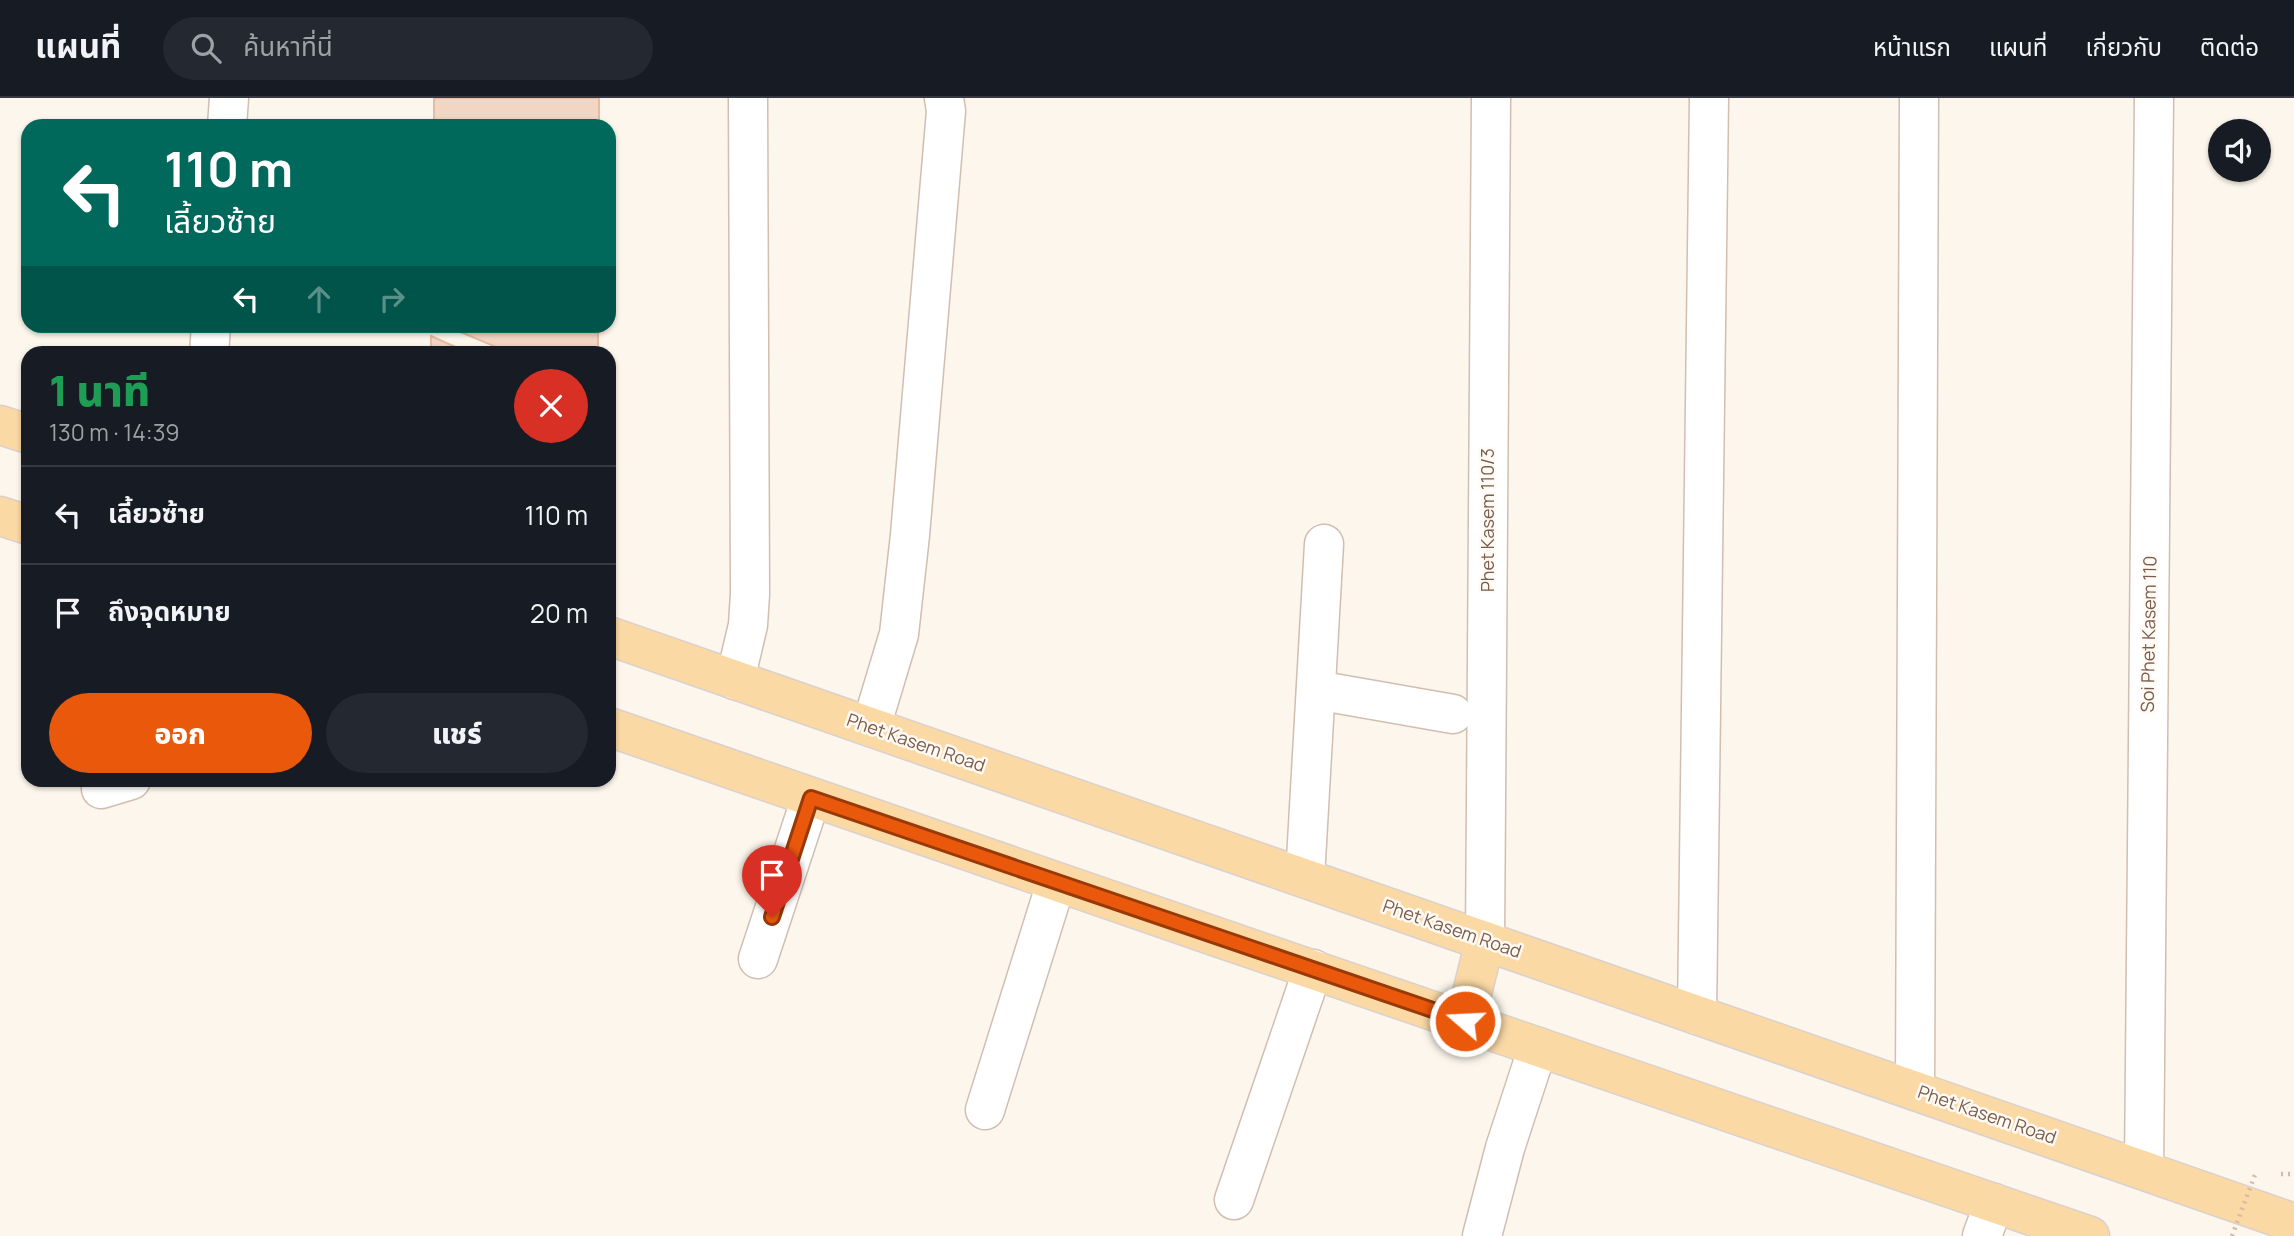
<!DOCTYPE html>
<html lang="th">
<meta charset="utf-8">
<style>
:root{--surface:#171b24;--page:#242831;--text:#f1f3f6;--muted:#9ea1a6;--line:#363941;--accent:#ea580c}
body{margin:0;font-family:Manrope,"Noto Sans Thai",sans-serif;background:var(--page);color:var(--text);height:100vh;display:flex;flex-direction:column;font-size:26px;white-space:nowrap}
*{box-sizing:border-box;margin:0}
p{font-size:23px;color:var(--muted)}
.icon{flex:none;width:38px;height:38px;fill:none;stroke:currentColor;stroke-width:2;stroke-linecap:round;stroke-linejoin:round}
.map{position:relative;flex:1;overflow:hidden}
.sheet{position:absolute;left:21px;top:248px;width:595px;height:441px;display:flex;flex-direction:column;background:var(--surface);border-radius:21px;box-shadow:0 2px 5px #0004}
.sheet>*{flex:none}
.banner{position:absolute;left:21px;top:21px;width:595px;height:214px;border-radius:21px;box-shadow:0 2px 5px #0004;background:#00695c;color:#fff;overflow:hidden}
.tools{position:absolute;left:2208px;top:21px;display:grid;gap:14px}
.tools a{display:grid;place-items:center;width:63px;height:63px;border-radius:50%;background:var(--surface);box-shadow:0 2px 5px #0004;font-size:35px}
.pin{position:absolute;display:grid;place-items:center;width:60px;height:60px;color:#fff;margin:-72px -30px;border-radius:50% 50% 50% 0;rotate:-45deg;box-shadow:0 0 7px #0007}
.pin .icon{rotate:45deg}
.me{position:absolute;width:77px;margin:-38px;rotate:289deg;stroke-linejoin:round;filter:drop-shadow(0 0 5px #0008)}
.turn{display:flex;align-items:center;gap:24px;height:147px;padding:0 28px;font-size:32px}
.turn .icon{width:91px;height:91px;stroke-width:2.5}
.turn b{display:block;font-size:49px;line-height:60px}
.lanes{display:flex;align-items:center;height:66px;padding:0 28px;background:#0003;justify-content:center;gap:35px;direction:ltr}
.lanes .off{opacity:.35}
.round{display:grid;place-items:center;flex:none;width:74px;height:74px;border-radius:37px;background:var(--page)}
.headline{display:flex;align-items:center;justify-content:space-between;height:119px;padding:0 28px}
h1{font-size:42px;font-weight:800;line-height:52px;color:#1e9e55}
.button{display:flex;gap:14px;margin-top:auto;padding:14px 28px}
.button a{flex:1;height:80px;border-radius:42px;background:var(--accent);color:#fff;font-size:28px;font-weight:800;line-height:80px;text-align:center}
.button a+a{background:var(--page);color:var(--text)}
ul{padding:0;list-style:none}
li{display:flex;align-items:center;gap:21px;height:98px;padding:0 28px;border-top:2px solid var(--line)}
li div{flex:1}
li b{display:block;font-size:26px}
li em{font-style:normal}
header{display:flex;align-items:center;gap:42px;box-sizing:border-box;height:98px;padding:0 35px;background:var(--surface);border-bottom:2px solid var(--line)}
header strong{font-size:33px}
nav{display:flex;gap:38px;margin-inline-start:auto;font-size:24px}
.search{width:490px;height:63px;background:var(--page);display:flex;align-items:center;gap:18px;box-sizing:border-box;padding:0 24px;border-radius:38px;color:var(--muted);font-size:26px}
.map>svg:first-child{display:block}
.building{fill:#f3d5c3;stroke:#e6bba3;stroke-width:2}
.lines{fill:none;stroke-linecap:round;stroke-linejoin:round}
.minor-casing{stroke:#d1beb0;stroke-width:41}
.major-casing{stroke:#dad1cd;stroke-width:41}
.path{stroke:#d9b8a5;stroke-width:4.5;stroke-dasharray:2 5;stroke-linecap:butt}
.minor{stroke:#fff;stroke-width:38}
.major{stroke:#fbd9a5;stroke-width:38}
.path-bridge{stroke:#d9b8a5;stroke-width:4.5;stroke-dasharray:2 5;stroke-linecap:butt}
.route-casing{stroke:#983908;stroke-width:18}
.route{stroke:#ea580c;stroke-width:12}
.labels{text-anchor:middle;stroke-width:5;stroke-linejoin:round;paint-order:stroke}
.street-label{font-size:18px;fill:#7a5c4d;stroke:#fffaf3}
</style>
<header>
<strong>แผนที่</strong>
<div class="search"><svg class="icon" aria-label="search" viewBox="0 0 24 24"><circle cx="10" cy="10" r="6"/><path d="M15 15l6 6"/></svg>ค้นหาที่นี่</div>
<nav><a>หน้าแรก</a><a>แผนที่</a><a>เกี่ยวกับ</a><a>ติดต่อ</a></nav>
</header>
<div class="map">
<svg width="2294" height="1138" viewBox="0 0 2294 1138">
<rect width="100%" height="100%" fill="#fdf6ec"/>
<g class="building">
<rect x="434" y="0" width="165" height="28"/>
<polygon points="446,228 598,228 598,256 513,256"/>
<polygon points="431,238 471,256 431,256"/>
</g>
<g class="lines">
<defs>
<g id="minor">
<polyline points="227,28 229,0"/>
<polyline points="209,256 211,228"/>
<polyline points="735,582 748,527 750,496 748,0"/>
<polyline points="1316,592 1453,616"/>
<polyline points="871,629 899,536 910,437 946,13 944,0"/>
<polyline points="101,691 131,682"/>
<polyline points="1305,780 1324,446"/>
<polyline points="1485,843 1491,0"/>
<polyline points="758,861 811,700"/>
<polyline points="1697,917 1709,0"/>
<polyline points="1915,992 1919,0"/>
<polyline points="985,1012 1056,785"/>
<polyline points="2144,1072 2154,0"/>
<polyline points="1234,1102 1313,871"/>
<polyline points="1482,1138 1505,1050 1538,949"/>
<polyline points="1982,1138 1994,1105"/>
</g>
<g id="major">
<polyline points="0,327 28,336"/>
<polyline points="0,418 28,427"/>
<polyline points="609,538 2294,1125"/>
<path d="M609 629C1102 801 1596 968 2090 1138"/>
<polyline points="1465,923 1485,843"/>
</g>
</defs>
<use href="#minor" class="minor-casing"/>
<use href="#major" class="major-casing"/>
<polyline class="path" points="2281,1076 2294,1076"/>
<use href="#minor" class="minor"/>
<use href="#major" class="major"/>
<polyline class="path-bridge" points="2232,1138 2256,1074"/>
</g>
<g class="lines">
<defs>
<polyline id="route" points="772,819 811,700 1465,923"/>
</defs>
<use href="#route" class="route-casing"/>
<use href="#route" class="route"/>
</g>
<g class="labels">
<g class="street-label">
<text transform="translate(1488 422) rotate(-90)" y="6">Phet Kasem 110/3</text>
<text transform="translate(2149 536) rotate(-89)" y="6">Soi Phet Kasem 110</text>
<text transform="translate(916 645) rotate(19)" y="6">Phet Kasem Road</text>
<text transform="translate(1452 831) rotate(19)" y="6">Phet Kasem Road</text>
<text transform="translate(1987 1017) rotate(19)" y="6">Phet Kasem Road</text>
</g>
</g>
</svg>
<div class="tools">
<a><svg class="icon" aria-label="sound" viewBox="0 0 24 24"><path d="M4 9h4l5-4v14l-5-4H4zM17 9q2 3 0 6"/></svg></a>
</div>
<div class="pin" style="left:772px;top:819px;background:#d93025"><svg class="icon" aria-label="arrive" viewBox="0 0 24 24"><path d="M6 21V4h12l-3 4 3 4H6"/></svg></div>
<svg class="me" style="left:1465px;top:923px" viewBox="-20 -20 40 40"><circle r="17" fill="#ea580c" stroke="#fff" stroke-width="3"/><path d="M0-11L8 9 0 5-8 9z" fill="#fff"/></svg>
<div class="banner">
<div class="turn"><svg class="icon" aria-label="left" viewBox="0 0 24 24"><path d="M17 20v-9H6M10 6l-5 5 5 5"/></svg><div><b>110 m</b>เลี้ยวซ้าย</div></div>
<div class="lanes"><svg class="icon" aria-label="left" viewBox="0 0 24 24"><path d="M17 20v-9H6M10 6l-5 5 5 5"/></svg><svg class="icon off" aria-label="ahead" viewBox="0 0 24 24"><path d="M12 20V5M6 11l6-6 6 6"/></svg><svg class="icon off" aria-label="right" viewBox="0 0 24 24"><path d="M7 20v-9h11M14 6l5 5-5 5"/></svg></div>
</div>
<section class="sheet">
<div class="headline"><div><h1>1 นาที</h1><p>130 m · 14:39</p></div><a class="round" style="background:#d93025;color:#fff"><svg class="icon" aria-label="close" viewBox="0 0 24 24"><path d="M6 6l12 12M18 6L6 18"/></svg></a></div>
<ul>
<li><svg class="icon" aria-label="left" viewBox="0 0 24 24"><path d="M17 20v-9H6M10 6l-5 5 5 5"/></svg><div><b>เลี้ยวซ้าย</b></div><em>110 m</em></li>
<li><svg class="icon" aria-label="arrive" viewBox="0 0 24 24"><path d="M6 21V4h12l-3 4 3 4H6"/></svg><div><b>ถึงจุดหมาย</b></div><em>20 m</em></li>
</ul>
<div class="button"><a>ออก</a><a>แชร์</a></div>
</section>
</div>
